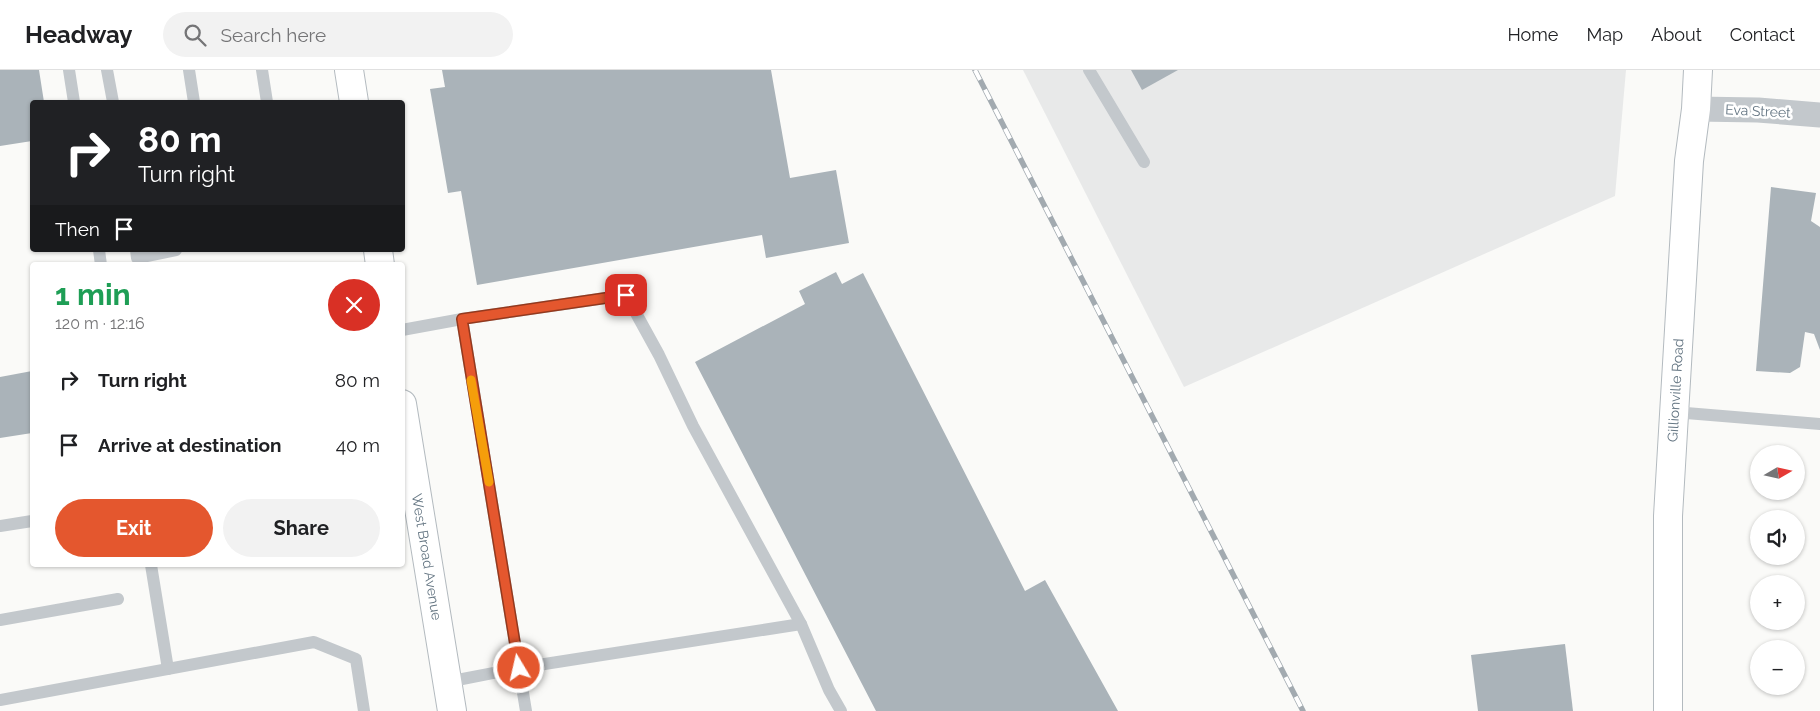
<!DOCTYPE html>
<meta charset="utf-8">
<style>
:root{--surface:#fff;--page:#f2f2f2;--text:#202124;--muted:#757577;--line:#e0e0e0;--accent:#e4572e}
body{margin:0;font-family:Raleway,sans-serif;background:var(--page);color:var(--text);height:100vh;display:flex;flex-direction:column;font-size:19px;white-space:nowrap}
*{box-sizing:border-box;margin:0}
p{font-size:16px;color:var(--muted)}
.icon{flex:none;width:28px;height:28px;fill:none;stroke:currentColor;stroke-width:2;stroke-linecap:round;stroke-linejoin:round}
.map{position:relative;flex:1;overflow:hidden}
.panel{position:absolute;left:30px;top:192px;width:375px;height:305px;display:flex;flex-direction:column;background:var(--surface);border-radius:5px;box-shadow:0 1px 4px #0004}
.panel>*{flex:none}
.guide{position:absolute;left:30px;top:30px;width:375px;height:152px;border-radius:5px;box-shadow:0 1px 4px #0004;background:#202124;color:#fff;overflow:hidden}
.needle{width:32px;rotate:81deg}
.controls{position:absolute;left:1750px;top:375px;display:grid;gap:10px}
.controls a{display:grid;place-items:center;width:55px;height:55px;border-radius:50%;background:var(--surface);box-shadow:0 1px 4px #0004;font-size:25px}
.pin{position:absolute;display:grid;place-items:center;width:42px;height:42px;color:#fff;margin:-21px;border-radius:10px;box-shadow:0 2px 8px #0006}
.me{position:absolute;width:55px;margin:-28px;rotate:351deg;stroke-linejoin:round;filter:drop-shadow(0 0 4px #0008)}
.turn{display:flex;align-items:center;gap:18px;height:105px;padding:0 25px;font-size:22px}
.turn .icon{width:65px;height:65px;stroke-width:2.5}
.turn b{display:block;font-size:35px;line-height:42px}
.then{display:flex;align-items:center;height:48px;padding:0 25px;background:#0003;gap:10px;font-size:19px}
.round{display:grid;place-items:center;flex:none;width:52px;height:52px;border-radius:26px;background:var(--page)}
.overview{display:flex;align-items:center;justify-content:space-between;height:85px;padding:0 25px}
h1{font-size:30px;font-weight:700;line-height:38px;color:#1e9e55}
.cta{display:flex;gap:10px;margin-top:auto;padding:10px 25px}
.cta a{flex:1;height:58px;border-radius:30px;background:var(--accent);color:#fff;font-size:20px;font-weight:700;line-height:58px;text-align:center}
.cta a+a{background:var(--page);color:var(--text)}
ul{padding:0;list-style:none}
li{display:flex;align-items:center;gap:15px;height:65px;padding:0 25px}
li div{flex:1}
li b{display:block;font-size:19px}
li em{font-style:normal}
header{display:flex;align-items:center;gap:30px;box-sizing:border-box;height:70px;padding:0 25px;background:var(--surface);border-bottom:1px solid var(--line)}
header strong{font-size:24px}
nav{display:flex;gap:28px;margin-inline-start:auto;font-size:18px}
.search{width:350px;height:45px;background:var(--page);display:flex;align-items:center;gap:12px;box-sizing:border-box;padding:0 18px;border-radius:28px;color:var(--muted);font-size:19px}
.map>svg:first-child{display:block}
.built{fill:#e8e9e9}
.building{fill:#aab3b9}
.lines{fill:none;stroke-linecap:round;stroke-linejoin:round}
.secondary-casing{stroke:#b3babf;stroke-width:30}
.lane{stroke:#c3c8cc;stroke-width:12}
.street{stroke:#c3c8cc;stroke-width:25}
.secondary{stroke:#fff;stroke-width:28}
.rail-casing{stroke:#a2aab0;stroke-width:5.5}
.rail{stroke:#fff;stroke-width:4;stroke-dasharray:11;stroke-linecap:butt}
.route-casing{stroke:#94391e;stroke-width:12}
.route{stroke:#e4572e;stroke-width:9}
.slow{stroke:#f59e0b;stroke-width:9}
.labels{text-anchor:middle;stroke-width:5;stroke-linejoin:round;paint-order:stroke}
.street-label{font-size:14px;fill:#657683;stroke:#fff}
</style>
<header>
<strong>Headway</strong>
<div class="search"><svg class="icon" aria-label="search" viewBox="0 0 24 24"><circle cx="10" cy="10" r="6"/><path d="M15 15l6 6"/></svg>Search here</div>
<nav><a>Home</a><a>Map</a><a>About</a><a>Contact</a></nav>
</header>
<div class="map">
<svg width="1820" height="641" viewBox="0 0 1820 641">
<rect width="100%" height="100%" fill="#fafaf8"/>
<polygon class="built" points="1023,0 1626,0 1615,126 1184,317"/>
<g class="building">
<polygon points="0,0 39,0 44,32 32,32 32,71 0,76"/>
<polygon points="442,0 771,0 790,108 836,100 849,173 766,188 762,165 477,215 461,121 448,123 430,19 445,17"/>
<polygon points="1131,0 1178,0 1142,20"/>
<polygon points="1771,117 1816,123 1811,151 1820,157 1820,280 1814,264 1805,262 1800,297 1790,303 1756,301"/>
<polygon points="836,202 842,214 863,203 1025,521 1045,510 1118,641 876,641 695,292 805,234 799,221"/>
<polygon points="32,301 32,363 0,368 0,307"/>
<polygon points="1565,574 1573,641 1478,641 1471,585"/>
</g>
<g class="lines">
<defs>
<g id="secondary">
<polyline points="349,0 354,32"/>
<polyline points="378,180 380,195"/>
<path id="s1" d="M402 334 452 641"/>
<path id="s2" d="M1668 641V446L1689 91 1696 39 1698 0"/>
</g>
</defs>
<use href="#secondary" class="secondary-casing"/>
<g class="lane">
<polyline points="69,0 74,32"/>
<polyline points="107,0 113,32"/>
<polyline points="189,0 194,32"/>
<polyline points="262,0 267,32"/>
<polyline points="1089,0 1144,92"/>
<polyline points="99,180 101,195"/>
<polyline points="136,180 137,188 176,180"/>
<polyline points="462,249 526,641"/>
<polyline points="402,260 462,249 626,225 659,285 693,356 801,554 829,620 841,641"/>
<polyline points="1674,342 1820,354"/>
<polyline points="0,456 32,451"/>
<polyline points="151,495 168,599"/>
<polyline points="0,550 118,529"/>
<polyline points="447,612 519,598 801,554"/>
<polyline points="0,630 314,572 356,589 364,641"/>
</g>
<polyline class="street" points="1696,39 1758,40 1820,45"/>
<use href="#secondary" class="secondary"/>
<defs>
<polyline id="rail" points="975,0 1303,641"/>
</defs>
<use href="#rail" class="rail-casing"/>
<use href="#rail" class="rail"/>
</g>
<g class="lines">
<defs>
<polyline id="route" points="519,598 462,249 626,225"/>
</defs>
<use href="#route" class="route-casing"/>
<use href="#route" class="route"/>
<polyline class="slow" points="471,310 489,412"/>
</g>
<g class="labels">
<g class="street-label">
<text transform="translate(1758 41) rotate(3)" y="5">Eva Street</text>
<text dy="5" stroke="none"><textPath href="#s2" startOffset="321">Gillionville Road</textPath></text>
<text dy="5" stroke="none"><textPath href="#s1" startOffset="155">West Broad Avenue</textPath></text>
</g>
</g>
</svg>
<div class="controls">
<a><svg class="needle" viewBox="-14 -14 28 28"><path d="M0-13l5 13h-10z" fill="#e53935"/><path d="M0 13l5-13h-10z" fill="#757577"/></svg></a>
<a><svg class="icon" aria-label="sound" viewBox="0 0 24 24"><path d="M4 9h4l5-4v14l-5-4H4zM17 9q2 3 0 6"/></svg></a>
<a>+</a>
<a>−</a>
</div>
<div class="pin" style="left:626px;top:225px;background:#d93025"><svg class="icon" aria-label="arrive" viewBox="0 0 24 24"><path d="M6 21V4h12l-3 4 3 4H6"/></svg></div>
<svg class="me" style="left:519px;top:598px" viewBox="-20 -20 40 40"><circle r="17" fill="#e4572e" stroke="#fff" stroke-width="3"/><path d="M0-11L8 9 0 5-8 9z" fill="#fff"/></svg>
<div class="guide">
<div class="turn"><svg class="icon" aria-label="right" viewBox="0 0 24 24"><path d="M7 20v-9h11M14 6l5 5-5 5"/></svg><div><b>80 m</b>Turn right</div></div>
<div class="then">Then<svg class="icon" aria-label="arrive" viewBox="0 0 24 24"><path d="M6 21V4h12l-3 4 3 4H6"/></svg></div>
</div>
<section class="panel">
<div class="overview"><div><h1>1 min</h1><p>120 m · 12:16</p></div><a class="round" style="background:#d93025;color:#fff"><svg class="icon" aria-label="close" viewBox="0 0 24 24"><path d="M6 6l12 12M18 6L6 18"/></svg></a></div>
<ul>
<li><svg class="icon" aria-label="right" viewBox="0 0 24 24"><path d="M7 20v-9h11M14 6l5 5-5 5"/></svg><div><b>Turn right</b></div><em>80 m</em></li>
<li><svg class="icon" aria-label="arrive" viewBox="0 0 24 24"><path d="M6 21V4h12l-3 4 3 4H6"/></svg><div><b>Arrive at destination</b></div><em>40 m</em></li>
</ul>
<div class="cta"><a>Exit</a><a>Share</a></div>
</section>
</div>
